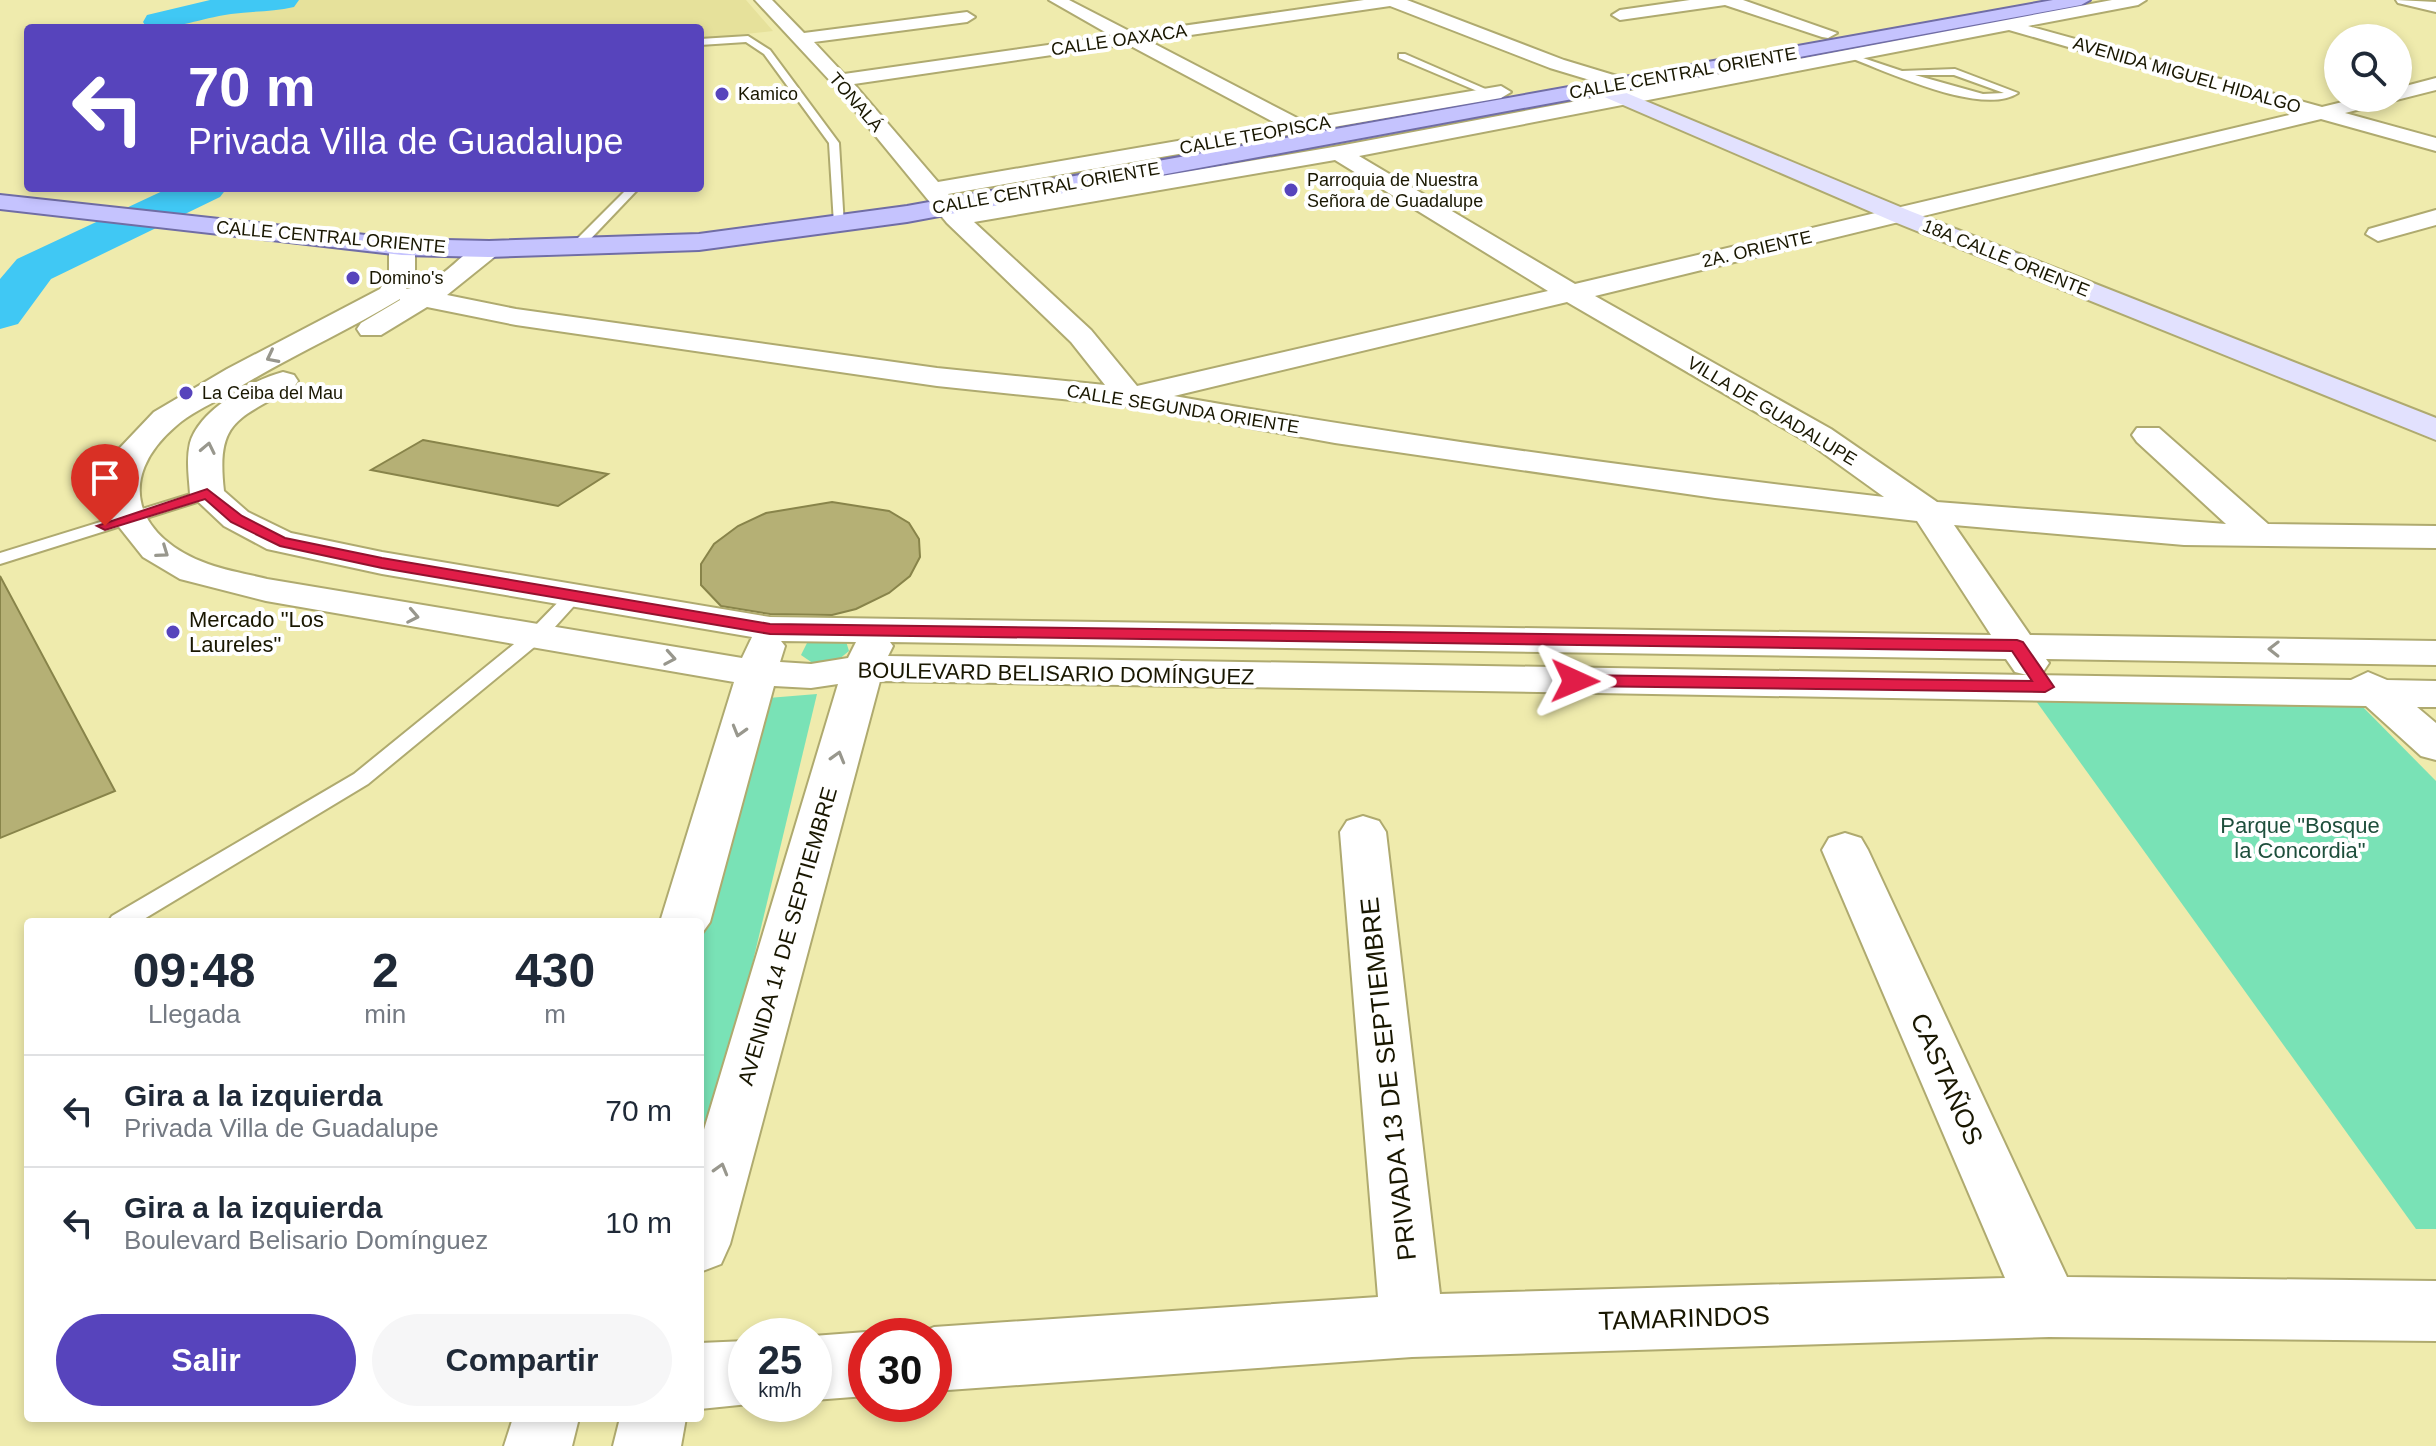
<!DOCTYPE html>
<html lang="es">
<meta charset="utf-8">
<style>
:root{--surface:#fff;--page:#f6f6f7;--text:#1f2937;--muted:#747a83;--line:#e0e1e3;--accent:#5744bc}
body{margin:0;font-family:Helvetica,sans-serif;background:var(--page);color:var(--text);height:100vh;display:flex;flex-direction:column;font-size:30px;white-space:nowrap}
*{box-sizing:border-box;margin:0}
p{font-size:26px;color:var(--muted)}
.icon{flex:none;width:44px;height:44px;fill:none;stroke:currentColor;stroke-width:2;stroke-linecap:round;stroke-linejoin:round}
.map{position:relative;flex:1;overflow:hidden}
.details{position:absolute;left:24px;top:918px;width:680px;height:504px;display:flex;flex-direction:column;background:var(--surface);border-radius:8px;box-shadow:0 4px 12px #0003}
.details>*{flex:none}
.guide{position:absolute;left:24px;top:24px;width:680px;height:168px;border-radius:8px;box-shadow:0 4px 12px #0003;background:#5744bc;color:#fff;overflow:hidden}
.tools{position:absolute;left:2324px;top:24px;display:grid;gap:16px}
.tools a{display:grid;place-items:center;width:88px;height:88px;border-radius:50%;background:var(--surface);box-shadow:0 4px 12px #0003;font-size:40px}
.speed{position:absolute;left:728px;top:1318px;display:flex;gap:16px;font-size:40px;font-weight:700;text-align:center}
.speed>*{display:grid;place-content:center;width:104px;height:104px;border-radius:50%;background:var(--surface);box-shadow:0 4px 12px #0003;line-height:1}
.speed small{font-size:20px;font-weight:400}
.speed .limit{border:12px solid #d22;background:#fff;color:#111}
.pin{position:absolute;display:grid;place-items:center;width:68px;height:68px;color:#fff;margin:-82px -34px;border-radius:50% 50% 50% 0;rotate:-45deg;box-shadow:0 0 8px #0007}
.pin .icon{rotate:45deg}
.me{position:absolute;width:88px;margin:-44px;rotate:91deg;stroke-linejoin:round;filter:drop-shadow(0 0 6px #0008)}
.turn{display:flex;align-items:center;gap:28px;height:168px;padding:0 32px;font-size:36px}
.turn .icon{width:104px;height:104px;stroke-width:2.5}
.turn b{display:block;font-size:56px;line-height:68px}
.eta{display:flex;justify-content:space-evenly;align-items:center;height:136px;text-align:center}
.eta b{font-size:48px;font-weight:600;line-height:56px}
.action{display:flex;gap:16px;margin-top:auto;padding:16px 32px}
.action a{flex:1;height:92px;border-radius:48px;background:var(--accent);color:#fff;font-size:32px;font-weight:600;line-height:92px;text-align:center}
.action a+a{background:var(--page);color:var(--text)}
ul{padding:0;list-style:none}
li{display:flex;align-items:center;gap:24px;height:112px;padding:0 32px;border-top:2px solid var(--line)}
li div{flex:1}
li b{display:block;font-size:30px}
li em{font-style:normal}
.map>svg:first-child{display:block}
.built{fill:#e6e19b}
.green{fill:#79e2b6}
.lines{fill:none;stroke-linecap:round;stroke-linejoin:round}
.river{fill:#40c8f4;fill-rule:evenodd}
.building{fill:#b5b075;stroke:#88844a;stroke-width:2}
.service-casing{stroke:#afaa6f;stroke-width:4}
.minor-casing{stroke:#afaa6f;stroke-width:4}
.secondary-casing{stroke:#afaa6f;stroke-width:4}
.primary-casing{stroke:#706da5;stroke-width:4}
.service{fill:#fff;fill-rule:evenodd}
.minor{fill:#fff;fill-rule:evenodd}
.secondary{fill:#e2e1fe;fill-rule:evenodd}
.primary{fill:#c5c3fe;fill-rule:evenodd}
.oneway{stroke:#98978d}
.route{fill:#e11d48;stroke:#92132f;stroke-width:2}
.poi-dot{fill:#5744bc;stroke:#fff;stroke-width:3}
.labels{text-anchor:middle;stroke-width:8;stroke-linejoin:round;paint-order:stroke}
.far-street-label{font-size:18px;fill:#191701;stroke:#fff}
.far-poi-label{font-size:18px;fill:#191701;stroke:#fff;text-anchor:start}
.poi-label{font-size:22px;fill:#191701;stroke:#fff;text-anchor:start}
.street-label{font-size:22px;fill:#191701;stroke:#fff}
.park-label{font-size:22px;fill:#1e4f3c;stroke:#fff}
.near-street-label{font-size:26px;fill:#191701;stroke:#fff}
</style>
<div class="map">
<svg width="2436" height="1446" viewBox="0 0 2436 1446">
<rect width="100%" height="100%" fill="#efebad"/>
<polygon class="built" points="283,0 746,0 773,31 700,39 700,28 165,28 159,22 229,5"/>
<g class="green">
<polygon points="845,638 849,651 838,660 814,664 801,655 808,641"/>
<polygon points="817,694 700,1182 699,922 756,699"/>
<polygon points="2354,698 2436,781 2436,1229 2416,1229 2036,701"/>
</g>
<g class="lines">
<g class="river">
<path d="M210 0H299L294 7C273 12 252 11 231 14 197 19 182 28 147 28L143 22 147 15Z"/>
<polygon points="169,188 227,188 220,197 51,279 18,324 0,329 0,279 17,259"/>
</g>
</g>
<g class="building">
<polygon points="423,440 608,474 558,506 371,470"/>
<polygon points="832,502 889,511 909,523 919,539 920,557 910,576 889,593 856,609 832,615 770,614 721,606 701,585 701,564 714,544 738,526 766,513"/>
<polygon points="0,576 115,791 0,838"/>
</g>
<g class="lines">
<defs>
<g id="service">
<polygon points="748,36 770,50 839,143 844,226 834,224 829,143 764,54 746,42 700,45 700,39"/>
<path d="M1848 53 1902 71 1955 69 2018 93C1982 117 1886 71 1848 57ZM1915 75H1954L2004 93 1983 94Z"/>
<polygon points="1399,54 1405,54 1497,94 1489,96 1399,58"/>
<polygon points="628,188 639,188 579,251 571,251 571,245"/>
<polygon points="207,489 215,494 213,497 0,564 0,553"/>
<polygon points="574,591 583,596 544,639 368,784 139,922 108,922 112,916 354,774 530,631 568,592"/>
</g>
<g id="minor">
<path d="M755 0H772L804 33 967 12 975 17 967 22 814 42 844 74 1112 36 1049 0H1069L1133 33 1364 0H1407L1564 60 1630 80 1633 84 1623 90 1550 68 1390 6 1149 41 1301 120 1501 86 1511 92 1501 98 948 194 962 210 1339 146 2112 0H2146L2138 5 2028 26 2322 107 2359 98H2398V88L2436 78V90L2345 113 2436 138V151L2321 119 1595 296 1831 429 1937 502 2226 524 2137 442 2132 435 2137 428H2159L2268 524 2436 526V548L2184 545 1954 525 2030 635 2436 641V665L2046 659 2049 663 2043 672 2031 675 2351 680 2368 672 2387 680 2436 681V707H2417L2436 723V760L2421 756 2366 706 880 681 730 1244 721 1264 700 1272V1143L838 684 811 688 774 686 710 922 700 936V922H660L734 682 266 601 180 579 143 557 112 518 103 497 117 451 154 412 227 369 380 289 389 274V247L402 239 415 247V274L406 289C448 283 459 249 489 241L502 249 498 254 447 295 516 309 937 368 1105 385 1071 342 947 223 833 84ZM2009 30 2298 113 1575 284 1359 156ZM1127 44 1277 124 938 182 854 84ZM1335 160 1548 291 1137 386 1091 330 974 222ZM400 299V300L361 323 357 329 361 335H381L427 307 516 325 937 386 1130 406 1335 443 1715 498 1917 521 1991 635 770 617 382 552 291 533 248 512 224 491C216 420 237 420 294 387L298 381 294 375 283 372C252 380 199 410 190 443 186 460 189 478 190 494L224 526 267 549 382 574 752 637 742 658 267 579C248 574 227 571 208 564 136 538 114 479 176 426 189 414 207 406 223 397 280 361 342 334 400 299ZM1567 302 1809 443 1884 497C1647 470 1410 437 1174 396ZM781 641 856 642 848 658 811 664 780 662 785 646ZM890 642 2006 659 2015 672 2027 675 888 656 893 646Z"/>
<polygon points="1690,0 1743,0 1837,33 1828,38 1822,37 1725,5 1620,20 1612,15 1620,10"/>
<polygon points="2396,0 2436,2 2436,12 2398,3"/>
<polygon points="2436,210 2436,225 2378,241 2366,234 2369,229"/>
<polygon points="1363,816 1379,821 1386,832 1440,1294 2005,1278 1822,850 1829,838 1845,833 1861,838 1868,850 2067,1277 2436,1281 2436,1341 2049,1337 1412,1357 934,1391 934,1336 912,1336 934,1327 1378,1297 1340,832 1347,821"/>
<polygon points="866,1332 876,1336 866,1336 866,1396 814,1400 813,1336"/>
<polygon points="746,1341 746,1404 749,1404 700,1409 700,1343"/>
<polygon points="513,1418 579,1418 572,1446 504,1446"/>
<polygon points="620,1418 686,1418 681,1446 613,1446"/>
</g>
<polygon id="secondary" points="1600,82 1910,211 2436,418 2436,440 1892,221 1593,92 1590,88"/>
<polygon id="primary" points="2053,0 2090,0 2081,5 907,222 699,250 489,257 402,255 0,209 0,195 402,239 489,241 699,234 907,206"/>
</defs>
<use href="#service" class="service-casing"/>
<use href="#minor" class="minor-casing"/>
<use href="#secondary" class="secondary-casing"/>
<use href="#primary" class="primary-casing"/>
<use href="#service" class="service"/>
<use href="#minor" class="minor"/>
<use href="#secondary" class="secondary"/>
<use href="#primary" class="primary"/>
</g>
<defs><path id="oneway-chevron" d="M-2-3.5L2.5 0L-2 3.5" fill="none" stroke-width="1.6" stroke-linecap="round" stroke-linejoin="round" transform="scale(2)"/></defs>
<g class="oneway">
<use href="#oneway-chevron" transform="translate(272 357) rotate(153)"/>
<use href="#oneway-chevron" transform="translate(208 448) rotate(-78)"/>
<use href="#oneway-chevron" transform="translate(163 552) rotate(35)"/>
<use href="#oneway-chevron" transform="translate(413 616) rotate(11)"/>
<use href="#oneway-chevron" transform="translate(2274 649) rotate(-179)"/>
<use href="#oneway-chevron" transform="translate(670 658) rotate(10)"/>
<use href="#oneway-chevron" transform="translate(739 731) rotate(106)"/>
<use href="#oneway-chevron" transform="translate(838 757) rotate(-74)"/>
<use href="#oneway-chevron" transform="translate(721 1169) rotate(-74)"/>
</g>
<polygon class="route" points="207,489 242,516 285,538 382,558 770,624 2017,640 2023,642 2054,687 2045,692 1575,686 1566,681 1575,675 2032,681 2012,651 770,634 382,568 280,546 231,522 205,499 105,530 97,526"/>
<g class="poi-dot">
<circle cx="722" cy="94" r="8"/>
<circle cx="1291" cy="190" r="8"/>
<circle cx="353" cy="278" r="8"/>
<circle cx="186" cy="393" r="8"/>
<circle cx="173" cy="632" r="8"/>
</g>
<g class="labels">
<g class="far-street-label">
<text transform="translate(1119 40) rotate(-8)" y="6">CALLE OAXACA</text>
<text transform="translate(1683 73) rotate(-10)" y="6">CALLE CENTRAL ORIENTE</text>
<text transform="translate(2187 75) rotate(16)" y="6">AVENIDA MIGUEL HIDALGO</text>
<text transform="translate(856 102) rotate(49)" y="6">TONALÁ</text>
<text transform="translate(1255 135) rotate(-10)" y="6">CALLE TEOPISCA</text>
<text transform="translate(1046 188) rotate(-10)" y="6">CALLE CENTRAL ORIENTE</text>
<text transform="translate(331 237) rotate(5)" y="6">CALLE CENTRAL ORIENTE</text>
<text transform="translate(1757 249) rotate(-13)" y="6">2A. ORIENTE</text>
<text transform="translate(2006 258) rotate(22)" y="6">18A CALLE ORIENTE</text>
<text transform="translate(1183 409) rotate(9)" y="6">CALLE SEGUNDA ORIENTE</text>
<text transform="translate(1772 411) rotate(31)" y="6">VILLA DE GUADALUPE</text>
</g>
<g class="far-poi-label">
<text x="738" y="100">Kamico</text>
<text x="1307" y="186">Parroquia de Nuestra<tspan x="1307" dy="21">Señora de Guadalupe</tspan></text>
<text x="369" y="284">Domino's</text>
<text x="202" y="399">La Ceiba del Mau</text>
</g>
<g class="poi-label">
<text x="189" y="627">Mercado "Los<tspan x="189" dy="25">Laureles"</tspan></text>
</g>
<g class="street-label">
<text transform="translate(1056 673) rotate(1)" y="8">BOULEVARD BELISARIO DOMÍNGUEZ</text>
<text transform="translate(787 936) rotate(-74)" y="8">AVENIDA 14 DE SEPTIEMBRE</text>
</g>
<g class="park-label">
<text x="2300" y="833">Parque "Bosque<tspan x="2300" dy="25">la Concordia"</tspan></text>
</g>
<g class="near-street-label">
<text transform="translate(1388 1079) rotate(-96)" y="9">PRIVADA 13 DE SEPTIEMBRE</text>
<text transform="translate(1947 1079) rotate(66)" y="9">CASTAÑOS</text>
<text transform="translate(1684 1318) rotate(-2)" y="9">TAMARINDOS</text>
</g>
</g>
</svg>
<div class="tools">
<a><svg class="icon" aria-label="search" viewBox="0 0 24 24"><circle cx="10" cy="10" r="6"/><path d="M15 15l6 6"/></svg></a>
</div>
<div class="speed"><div>25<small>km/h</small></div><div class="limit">30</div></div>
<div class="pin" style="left:105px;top:526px;background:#d93025"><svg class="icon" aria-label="arrive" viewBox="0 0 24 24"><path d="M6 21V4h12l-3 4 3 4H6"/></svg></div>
<svg class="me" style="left:1575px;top:681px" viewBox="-20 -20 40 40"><path d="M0-17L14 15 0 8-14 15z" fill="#e11d48" stroke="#fff" stroke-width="4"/></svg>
<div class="guide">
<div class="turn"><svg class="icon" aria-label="left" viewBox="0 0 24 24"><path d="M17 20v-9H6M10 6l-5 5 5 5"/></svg><div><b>70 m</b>Privada Villa de Guadalupe</div></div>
</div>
<section class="details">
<div class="eta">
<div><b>09:48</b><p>Llegada</p></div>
<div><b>2</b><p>min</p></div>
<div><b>430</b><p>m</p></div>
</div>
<ul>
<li><svg class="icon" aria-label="left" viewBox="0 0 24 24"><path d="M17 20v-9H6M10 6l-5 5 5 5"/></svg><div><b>Gira a la izquierda</b><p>Privada Villa de Guadalupe</p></div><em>70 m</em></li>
<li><svg class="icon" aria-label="left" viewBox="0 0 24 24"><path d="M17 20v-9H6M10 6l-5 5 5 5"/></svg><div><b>Gira a la izquierda</b><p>Boulevard Belisario Domínguez</p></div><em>10 m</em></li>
</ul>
<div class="action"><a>Salir</a><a>Compartir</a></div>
</section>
</div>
